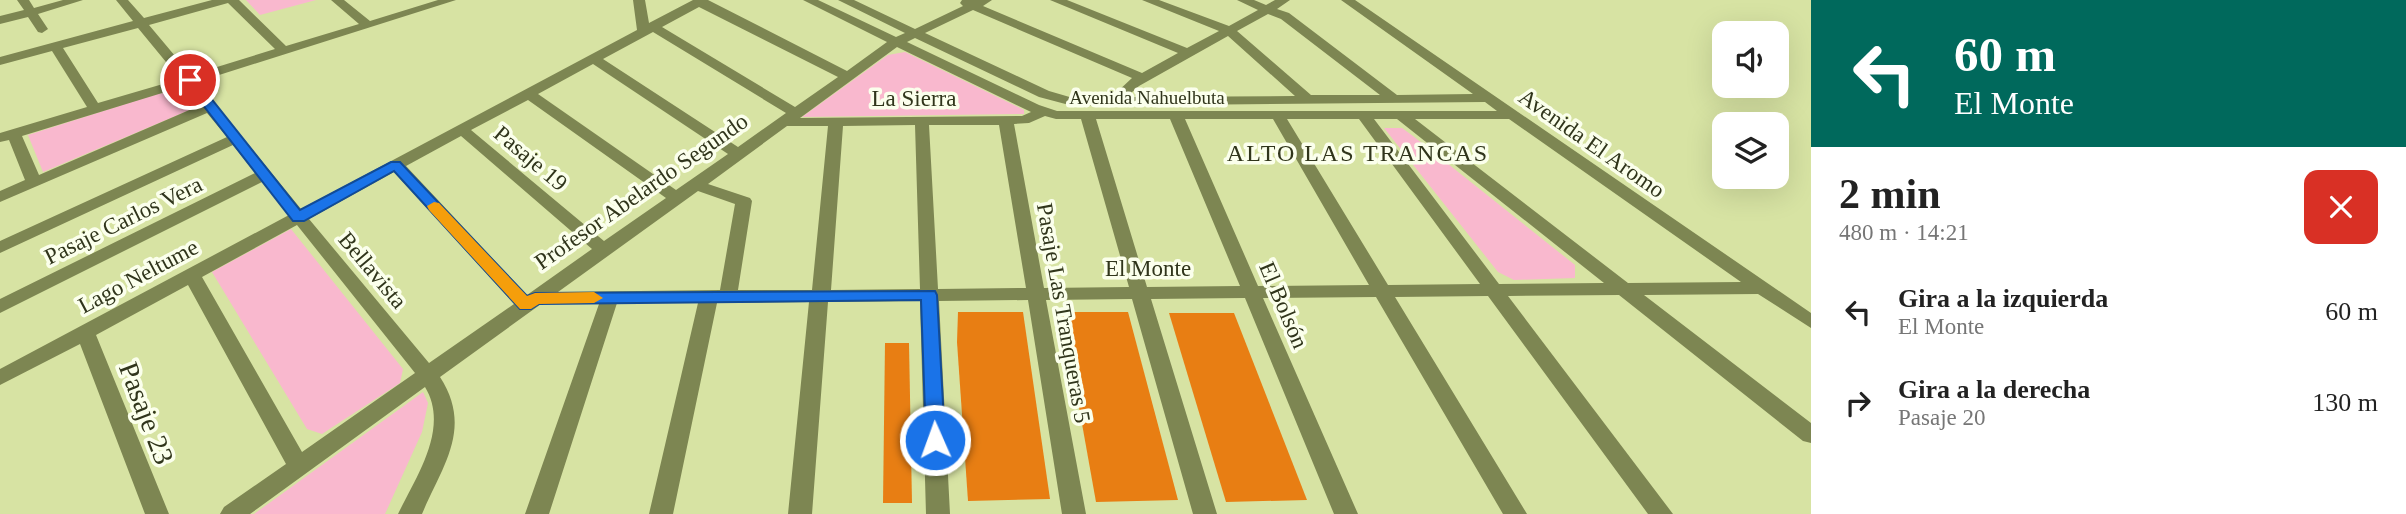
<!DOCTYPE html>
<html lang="es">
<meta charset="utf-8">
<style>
:root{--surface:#fff;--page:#f6f6f6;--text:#222;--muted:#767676}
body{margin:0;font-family:Georgia,serif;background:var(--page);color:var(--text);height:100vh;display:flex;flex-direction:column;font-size:26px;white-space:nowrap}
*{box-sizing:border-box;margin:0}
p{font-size:23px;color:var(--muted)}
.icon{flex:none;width:38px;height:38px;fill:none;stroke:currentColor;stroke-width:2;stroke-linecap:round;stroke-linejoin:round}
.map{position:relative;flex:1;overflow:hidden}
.panel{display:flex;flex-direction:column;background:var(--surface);width:595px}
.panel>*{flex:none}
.top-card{background:#00695c;color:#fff;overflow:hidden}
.controls{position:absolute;left:1712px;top:21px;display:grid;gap:14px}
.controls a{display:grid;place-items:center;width:77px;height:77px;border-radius:14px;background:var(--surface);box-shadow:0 7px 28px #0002;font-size:35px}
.pin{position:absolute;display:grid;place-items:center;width:60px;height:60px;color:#fff;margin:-30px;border:4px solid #fff;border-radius:50%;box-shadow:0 2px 7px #0007}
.me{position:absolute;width:77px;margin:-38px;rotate:358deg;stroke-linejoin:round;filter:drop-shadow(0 0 5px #0008)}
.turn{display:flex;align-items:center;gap:24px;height:147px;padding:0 28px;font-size:32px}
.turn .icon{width:91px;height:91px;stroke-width:2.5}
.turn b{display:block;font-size:49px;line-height:60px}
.round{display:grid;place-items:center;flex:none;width:74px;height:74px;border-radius:14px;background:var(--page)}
.head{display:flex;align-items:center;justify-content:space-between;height:119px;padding:0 28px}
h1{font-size:42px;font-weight:600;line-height:52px}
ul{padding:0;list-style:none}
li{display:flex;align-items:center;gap:21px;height:91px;padding:0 28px}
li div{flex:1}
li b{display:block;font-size:26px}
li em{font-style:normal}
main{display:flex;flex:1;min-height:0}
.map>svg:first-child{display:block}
.green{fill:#f9b8ce}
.building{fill:#e87e13}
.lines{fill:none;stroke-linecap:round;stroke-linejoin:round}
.minor{fill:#7d8652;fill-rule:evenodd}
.route{fill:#1a73e8;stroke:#114b97;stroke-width:2}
.slow{fill:#f59e0b}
.labels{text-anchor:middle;stroke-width:7;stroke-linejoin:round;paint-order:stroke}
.far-street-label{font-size:19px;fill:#30351b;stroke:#fbffec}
.street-label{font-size:23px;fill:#30351b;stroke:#fbffec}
.neighbourhood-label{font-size:24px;letter-spacing:2px;fill:#30351b;stroke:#fbffec}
.near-street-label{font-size:28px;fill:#30351b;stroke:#fbffec}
</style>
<main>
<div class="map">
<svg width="1811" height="514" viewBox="0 0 1811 514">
<rect width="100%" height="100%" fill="#d7e3a3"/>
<g class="green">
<polygon points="246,0 316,0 260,15"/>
<polygon points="905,52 1024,110 1024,114 802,117 888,55"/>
<polygon points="177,91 192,109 43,172 28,135 157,94"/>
<polygon points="1384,128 1402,128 1413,136 1575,265 1575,278 1514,280 1498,272"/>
<polygon points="291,229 403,369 400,383 322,434 307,429 212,272"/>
<polygon points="423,392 428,403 422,432 385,514 254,514"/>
</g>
<g class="building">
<polygon points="958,312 1023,312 1050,499 968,501 957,342"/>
<polygon points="1062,312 1128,312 1178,500 1096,502"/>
<polygon points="1169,313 1234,313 1307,500 1226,502"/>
<polygon points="885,343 909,343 912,503 883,503"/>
</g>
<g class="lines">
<g class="minor">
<polygon points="17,0 29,0 34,8 63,0 83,0 38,14 48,29 42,33 38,32 28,17 0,24 0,16 24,10"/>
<path d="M116 0H128L144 18 212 0H239L286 46 359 24 331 0H344L370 21 438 0H456L197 82 301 209 637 30 633 0H645L649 23 693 0H708L847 71 887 42 803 0H818L896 37 905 33 838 0H854L915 29 963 6 960 3 962 0H992L983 6 1142 73 1178 53 1050 0H1067L1187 48 1219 31 1142 0H1159L1229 26 1258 10 1237 0H1254L1266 5 1275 0H1290L1277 9 1289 13 1397 95 1473 94 1341 0H1355L1811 313V328L1758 294 1644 295 1811 423V443L1803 441 1619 295 1508 296 1673 514H1648L1488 296 1395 297 1527 514H1503L1376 297 1263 298 1358 514H1334L1245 298 1151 299 1217 514H1193L1132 299 1046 300 1086 514H1062L1028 300 939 301 950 514H926L920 301 828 302 812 514H788L809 302 717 303 673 514H649L698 303H617L549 514H525L599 304H541L440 377C473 428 443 465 422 514H398C416 477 450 428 425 387L250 514H220L224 507 286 464 188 285 96 335 169 514H145L80 344 0 385V369L289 215 262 182 0 313V299L255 173 233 145 0 253V241L227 137 207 113 0 202V191L25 180 9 140 0 142V133L87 107 52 51 0 65V57L133 21ZM228 3 275 49 191 75 149 25ZM699 7 838 77 795 107 662 27ZM973 10 1132 78 1117 92 1119 97 1073 98 1049 91 925 33ZM1268 14 1281 19 1380 95H1311L1237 31ZM138 28 180 79 98 103 63 48ZM653 32 786 113 738 147 603 59ZM1228 36 1295 96 1133 97 1131 93 1139 86ZM915 38 1039 97 1073 106 1485 102 1497 111H1057L1039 105 907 42ZM897 47 1029 111 1031 112 1022 116 800 118ZM593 64 728 154 676 190 538 94ZM185 86 201 105 39 175 22 136ZM528 100 666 198 604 241 471 130ZM1045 116 1056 119H1081L1129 287 1044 288 1014 124 1029 123ZM1096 119H1170L1240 286 1147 287ZM1185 119H1273L1369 285 1258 286ZM1287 119H1359L1480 284 1388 285ZM1374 119H1397L1604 283 1499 284ZM1415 119H1509L1741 282 1628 283ZM915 125 920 289 831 290 843 126ZM929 125H999L1026 288 938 289ZM787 126H828L812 290H738L752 201 750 198 708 184ZM461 136 592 249 527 295 406 166ZM394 172 514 304 429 363 309 219ZM698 191 735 204 720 290 558 292ZM297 225 415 373 302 452 202 277Z"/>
</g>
</g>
<polygon class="route" points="190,76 194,77 300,210 391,162 400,162 527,296 535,293 935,291 937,295 945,440 942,445 935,448 928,445 926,440 921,300 539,304 531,309 520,309 394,171 304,221 293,221 185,82 184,80"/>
<polygon class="slow" points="434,202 439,203 527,296 535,293 594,292 603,298 594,303 539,304 531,309 520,309 429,210 427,206"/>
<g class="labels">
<g class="far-street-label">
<text x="1147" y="104">Avenida Nahuelbuta</text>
</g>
<g class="street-label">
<text x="914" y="106">La Sierra</text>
<text transform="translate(1592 143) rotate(35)" y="8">Avenida El Aromo</text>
<text transform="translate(531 158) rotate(40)" y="8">Pasaje 19</text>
<text transform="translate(641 191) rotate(-35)" y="8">Profesor Abelardo Segundo</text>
<text transform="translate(123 220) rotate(-26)" y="8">Pasaje Carlos Vera</text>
<text x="1148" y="276">El Monte</text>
<text transform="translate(373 270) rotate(50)" y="8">Bellavista</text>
<text transform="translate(138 276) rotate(-28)" y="8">Lago Neltume</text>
<text transform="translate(1284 305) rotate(67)" y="8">El Bolsón</text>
<text transform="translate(1064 313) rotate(80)" y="8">Pasaje Las Tranqueras 5</text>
</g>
<g class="neighbourhood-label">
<text x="1358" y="161">ALTO LAS TRANCAS</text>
</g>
<g class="near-street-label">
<text transform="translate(147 413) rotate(69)" y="10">Pasaje 23</text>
</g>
</g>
</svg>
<div class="controls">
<a><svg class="icon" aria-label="sound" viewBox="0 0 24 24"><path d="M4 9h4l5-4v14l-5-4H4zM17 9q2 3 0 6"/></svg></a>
<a><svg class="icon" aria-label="layers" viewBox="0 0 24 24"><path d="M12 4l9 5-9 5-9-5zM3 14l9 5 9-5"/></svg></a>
</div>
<div class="pin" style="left:190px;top:80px;background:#d93025"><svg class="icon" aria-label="arrive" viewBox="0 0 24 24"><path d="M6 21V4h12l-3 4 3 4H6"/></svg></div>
<svg class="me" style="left:935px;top:440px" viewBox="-20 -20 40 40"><circle r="17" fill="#1a73e8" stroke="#fff" stroke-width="3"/><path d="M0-11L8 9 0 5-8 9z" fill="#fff"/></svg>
</div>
<section class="panel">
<div class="top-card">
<div class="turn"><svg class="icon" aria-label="left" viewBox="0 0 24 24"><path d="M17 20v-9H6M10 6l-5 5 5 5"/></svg><div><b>60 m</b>El Monte</div></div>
</div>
<div class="head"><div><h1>2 min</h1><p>480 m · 14:21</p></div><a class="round" style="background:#d93025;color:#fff"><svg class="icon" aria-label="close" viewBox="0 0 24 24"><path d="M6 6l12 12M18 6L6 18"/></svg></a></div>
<ul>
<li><svg class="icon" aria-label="left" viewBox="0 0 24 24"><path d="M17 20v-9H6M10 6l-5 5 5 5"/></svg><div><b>Gira a la izquierda</b><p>El Monte</p></div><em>60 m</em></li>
<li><svg class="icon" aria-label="right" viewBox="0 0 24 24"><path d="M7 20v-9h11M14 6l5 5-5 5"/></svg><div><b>Gira a la derecha</b><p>Pasaje 20</p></div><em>130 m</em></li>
</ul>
</section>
</main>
